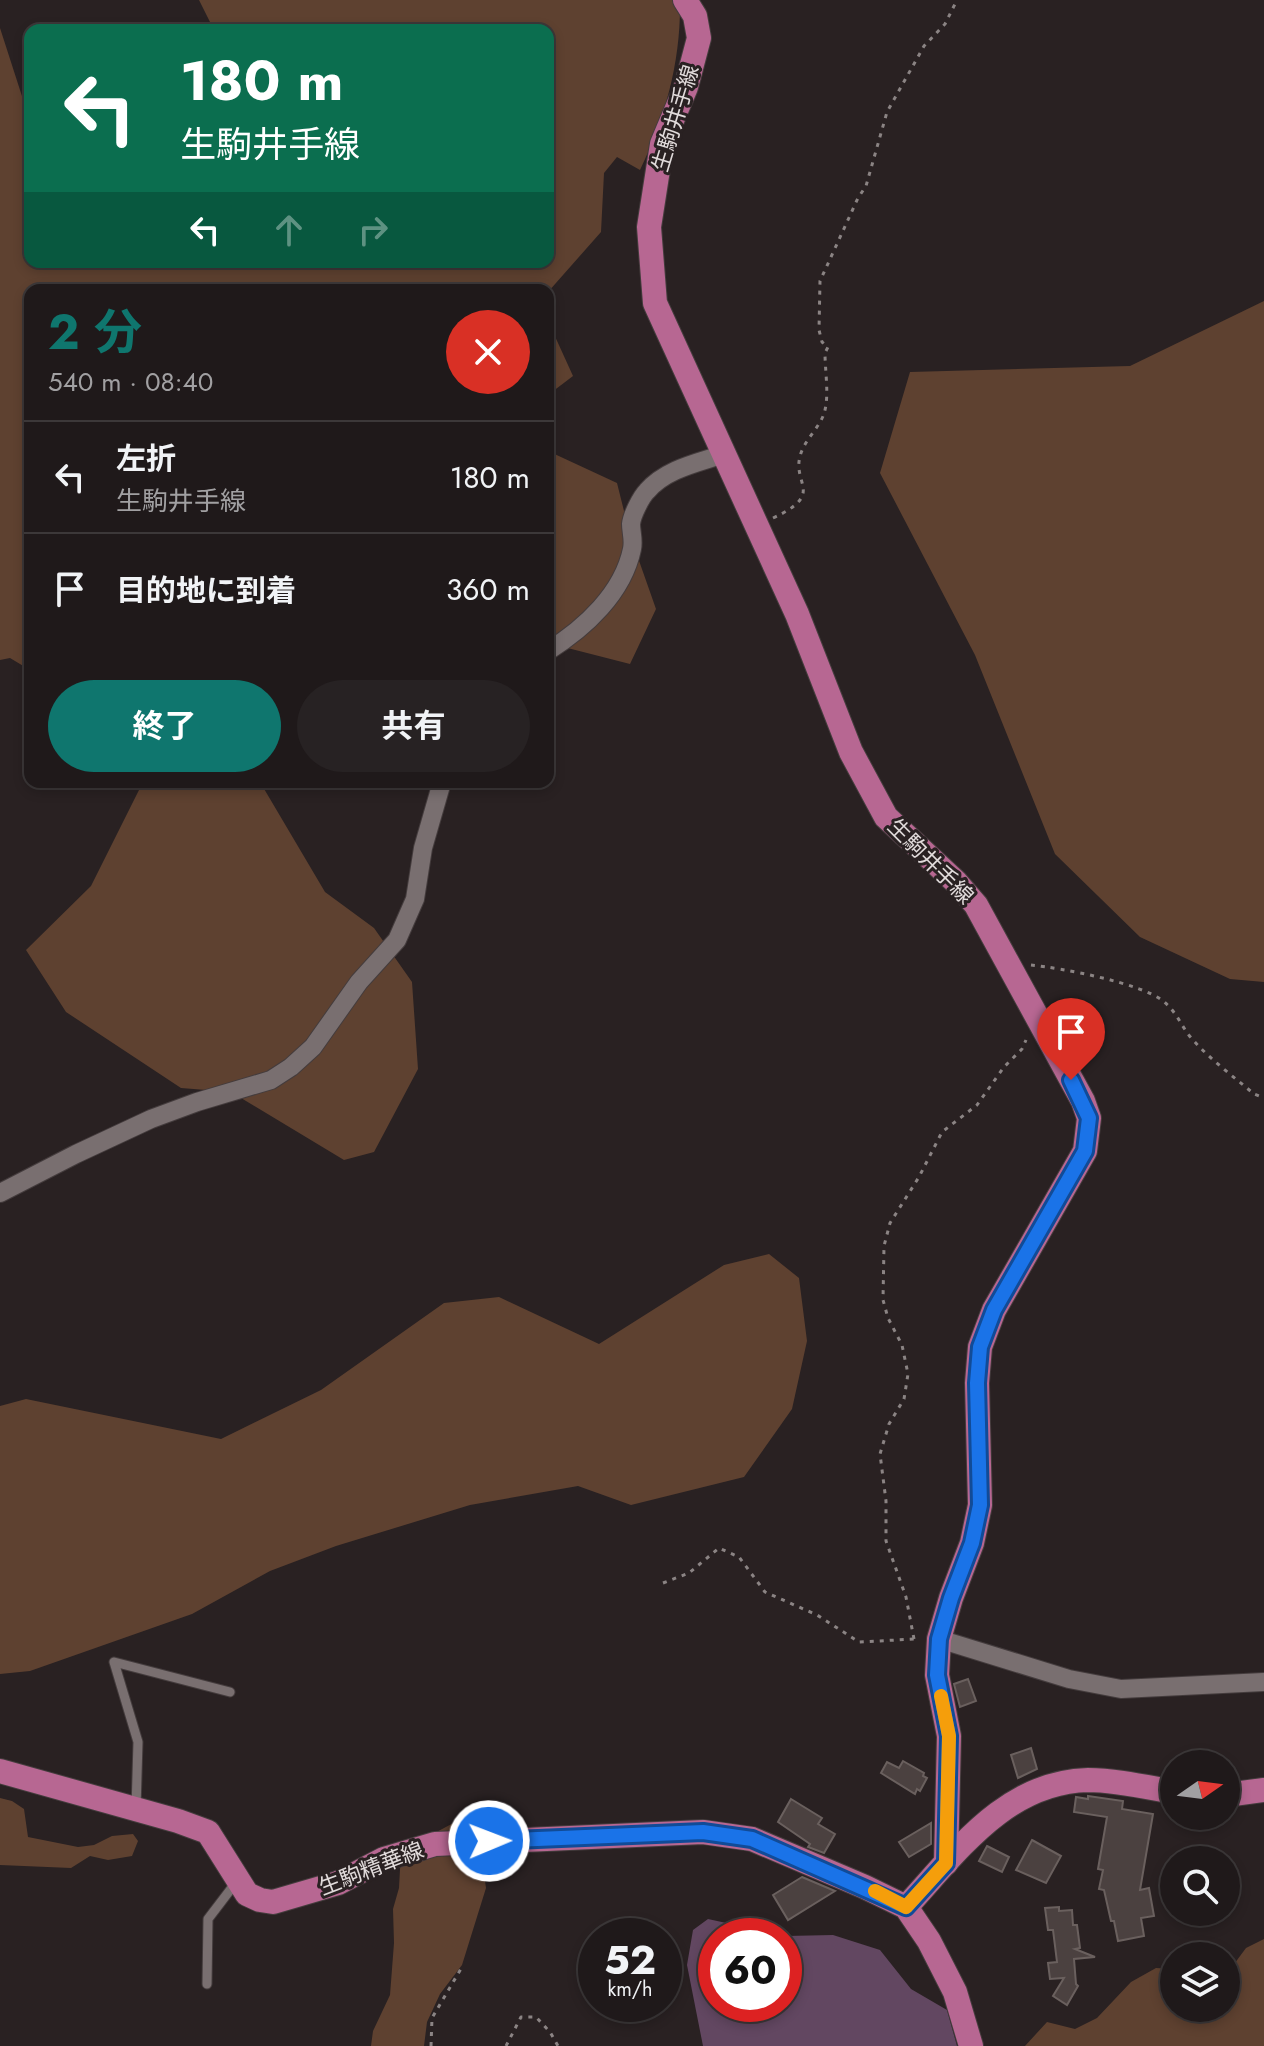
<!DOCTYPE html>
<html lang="ja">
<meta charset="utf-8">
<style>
:root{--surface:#1f191a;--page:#272223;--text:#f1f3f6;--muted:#a1a0a2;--line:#3c3839;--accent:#0f766e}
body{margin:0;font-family:Jost,"Noto Sans JP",sans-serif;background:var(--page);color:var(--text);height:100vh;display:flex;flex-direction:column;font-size:30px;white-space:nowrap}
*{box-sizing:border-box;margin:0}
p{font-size:26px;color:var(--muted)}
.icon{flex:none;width:44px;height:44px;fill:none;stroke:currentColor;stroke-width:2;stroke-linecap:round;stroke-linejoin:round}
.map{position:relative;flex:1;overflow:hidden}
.drawer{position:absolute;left:24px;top:284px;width:530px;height:504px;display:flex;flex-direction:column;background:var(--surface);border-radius:16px;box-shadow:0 4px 12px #0003,0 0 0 2px var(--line)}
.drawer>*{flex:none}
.guide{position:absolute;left:24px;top:24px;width:530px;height:244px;border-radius:16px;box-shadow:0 4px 12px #0003,0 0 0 2px var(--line);background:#0b6e4f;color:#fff;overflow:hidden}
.needle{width:52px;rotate:76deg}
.controls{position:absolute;left:1160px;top:1750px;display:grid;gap:16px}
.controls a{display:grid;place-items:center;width:80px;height:80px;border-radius:50%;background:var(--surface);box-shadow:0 4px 12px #0003,0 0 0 2px var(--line);font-size:40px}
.speed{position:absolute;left:578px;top:1918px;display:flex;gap:16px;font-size:40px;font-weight:700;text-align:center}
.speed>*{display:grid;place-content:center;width:104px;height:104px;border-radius:50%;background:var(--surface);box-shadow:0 4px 12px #0003,0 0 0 2px var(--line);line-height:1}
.speed small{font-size:20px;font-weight:400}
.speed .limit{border:12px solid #d22;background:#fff;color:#111}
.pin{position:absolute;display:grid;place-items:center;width:68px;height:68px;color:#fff;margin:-82px -34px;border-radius:50% 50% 50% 0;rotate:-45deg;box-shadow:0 0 8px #0007}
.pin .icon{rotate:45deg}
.me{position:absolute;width:88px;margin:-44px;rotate:89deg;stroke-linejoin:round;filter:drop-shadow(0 0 6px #0008)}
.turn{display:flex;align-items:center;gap:28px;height:168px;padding:0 24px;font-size:36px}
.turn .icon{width:104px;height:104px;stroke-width:2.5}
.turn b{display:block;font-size:56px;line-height:68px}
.lanes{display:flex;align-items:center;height:76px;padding:0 24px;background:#0003;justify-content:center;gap:40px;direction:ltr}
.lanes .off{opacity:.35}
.round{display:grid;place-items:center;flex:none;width:84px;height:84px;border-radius:42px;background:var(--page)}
.summary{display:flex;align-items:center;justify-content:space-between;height:136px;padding:0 24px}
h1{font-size:48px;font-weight:700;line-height:60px;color:var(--accent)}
.cta{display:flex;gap:16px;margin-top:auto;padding:16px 24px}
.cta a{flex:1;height:92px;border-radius:48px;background:var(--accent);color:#fff;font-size:32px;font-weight:700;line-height:92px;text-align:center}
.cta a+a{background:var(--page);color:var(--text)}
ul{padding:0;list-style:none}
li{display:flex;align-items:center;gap:24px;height:112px;padding:0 24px;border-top:2px solid var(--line)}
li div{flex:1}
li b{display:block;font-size:30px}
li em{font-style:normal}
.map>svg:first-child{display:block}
.green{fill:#5e4130}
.water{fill:#624761;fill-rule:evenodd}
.building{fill:#4b4140;stroke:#6a605e;stroke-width:2}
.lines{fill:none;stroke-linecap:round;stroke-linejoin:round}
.lane-casing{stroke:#443c3d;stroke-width:11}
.street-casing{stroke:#443c3d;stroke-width:20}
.primary-casing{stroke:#443c3d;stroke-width:26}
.path{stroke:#8b8484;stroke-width:3;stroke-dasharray:4 6;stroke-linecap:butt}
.lane{stroke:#796f70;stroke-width:9}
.street{stroke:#796f70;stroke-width:18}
.primary{stroke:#b76792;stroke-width:24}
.route-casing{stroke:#114b97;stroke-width:20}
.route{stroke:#1a73e8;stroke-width:14}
.slow{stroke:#f59e0b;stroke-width:14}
.labels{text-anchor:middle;stroke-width:6;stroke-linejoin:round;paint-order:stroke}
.street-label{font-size:22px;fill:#e1dbdb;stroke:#292122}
</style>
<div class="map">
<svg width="1264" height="2046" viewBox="0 0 1264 2046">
<rect width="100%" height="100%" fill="#292122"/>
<g class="green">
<path d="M199 0H680C681 60 666 116 640 170L617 157 604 173 601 232 548 292 30 290V670L10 658 0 660V28L30 121V262H548V30H214Z"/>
<polygon points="1264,301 1264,982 1230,979 1140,937 1055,854 975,655 880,473 910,372 1130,366"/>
<polygon points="548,321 573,376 548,395"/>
<polygon points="548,451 617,483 630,535 656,609 630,664 548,643"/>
<polygon points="143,782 260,782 325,892 374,928 412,982 418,1069 374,1152 344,1160 231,1092 181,1088 66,1012 26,950 91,886"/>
<polygon points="769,1254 799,1278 807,1341 792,1409 744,1477 631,1505 578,1486 470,1505 336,1546 270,1571 192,1614 30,1671 0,1674 0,1406 26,1399 221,1439 321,1390 444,1303 499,1297 599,1344 724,1265"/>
<polygon points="0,1798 12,1801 24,1809 28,1837 78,1847 94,1845 112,1836 133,1834 138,1841 132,1856 108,1860 90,1856 71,1868 0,1865"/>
<polygon points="459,1820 478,1832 486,1888 462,1965 440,1994 427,2022 424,2046 371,2046 373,2031 390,1995 394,1943 393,1909 399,1888 401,1851"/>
<polygon points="1264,1939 1264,2046 1025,2046 1047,2022 1075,2029 1097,2018 1131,1982 1156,1968 1174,1969 1174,2008 1226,2008 1226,1975 1246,1948"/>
</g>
<path class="water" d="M708 1919 786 1936 833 1935 880 1950 911 1989 947 2010 957 2046H703L687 1965 693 1930ZM716 1936H784V2004H716Z"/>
<g class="building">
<polygon points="968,1679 976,1701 960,1707 954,1684"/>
<polygon points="1031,1748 1037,1769 1018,1778 1011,1755"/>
<polygon points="903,1761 924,1773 923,1776 927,1778 920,1791 917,1789 915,1794 881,1773 887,1762 899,1768"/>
<polygon points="1088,1796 1123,1801 1122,1809 1153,1814 1140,1890 1149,1888 1154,1916 1141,1918 1144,1936 1118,1941 1114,1921 1111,1921 1104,1890 1099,1889 1103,1870 1098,1869 1107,1817 1074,1812 1076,1797 1088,1799"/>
<polygon points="791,1799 822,1818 818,1824 835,1834 824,1853 808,1847 810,1844 778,1822"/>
<polygon points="931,1823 931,1844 909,1857 899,1842"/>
<polygon points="1032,1840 1061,1856 1046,1883 1016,1870"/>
<polygon points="987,1846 1009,1857 1002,1872 979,1861"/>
<polygon points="802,1877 835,1891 788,1920 773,1895"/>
<polygon points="1059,1907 1059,1911 1072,1910 1073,1925 1077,1925 1080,1948 1075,1949 1095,1957 1074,1959 1076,1984 1078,1986 1067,2005 1053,1996 1064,1978 1050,1979 1048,1963 1057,1962 1053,1930 1048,1930 1045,1908"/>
</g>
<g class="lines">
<defs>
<g id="lane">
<polyline points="136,1809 138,1742 114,1662 230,1692"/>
<polyline points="207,1984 208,1919 237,1881"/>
</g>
<g id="street">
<path d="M548 651C585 628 623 593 632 549 634 540 631 532 631 524 632 515 641 497 647 491 666 469 697 463 724 454"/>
<polyline points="0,1193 76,1154 151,1119 197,1102 271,1080 291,1067 313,1047 359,982 397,940 415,899 423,848 442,782"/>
<polyline points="939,1639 1069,1679 1121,1689 1264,1682"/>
</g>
<g id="primary">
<polyline points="685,0 695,16 699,38 686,87 662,144 649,227 655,303 797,614 851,752 886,817 956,882 976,905 1083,1101 1089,1118 1085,1151 994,1310 980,1347 977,1383 980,1505 972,1543 951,1598 939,1639 937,1675 949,1736 946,1863"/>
<polyline points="0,1771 178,1821 208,1832 247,1894 260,1900 273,1902 338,1883 384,1859 435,1844 703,1832 752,1839 865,1887 906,1907 929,1941 955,1992 971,2046"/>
<polyline points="1226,1795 1264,1790"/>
<path d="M906 1907C957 1852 1005 1782 1088 1780 1116 1780 1146 1787 1174 1792"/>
</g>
</defs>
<use href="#lane" class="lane-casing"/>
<use href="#street" class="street-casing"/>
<use href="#primary" class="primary-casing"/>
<g class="path">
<path d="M773 518C827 493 790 484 801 453 806 438 822 425 825 410 829 393 825 371 825 353L828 347 822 342 819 330 820 281 858 198 866 186 887 112 924 46 945 24 957 0"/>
<path d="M1031 965C1061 968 1141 983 1163 1001 1178 1013 1181 1027 1193 1040 1211 1060 1234 1077 1254 1094L1264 1098"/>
<polyline points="663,1583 689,1573 719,1548 739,1557 765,1592 817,1615 859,1642 915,1639"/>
<polyline points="914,1639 906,1597 886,1541 886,1501 880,1454 889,1424 904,1399 908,1374 902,1345 888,1318 883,1300 884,1246 890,1223 919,1177 942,1132 977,1105 1004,1067 1022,1049 1026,1040"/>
<polyline points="431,2046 432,2018 462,1967"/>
<polyline points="506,2046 521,2017 536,2017 550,2032 558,2046"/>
</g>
<use href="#lane" class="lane"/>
<use href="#street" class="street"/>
<use href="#primary" class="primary"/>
</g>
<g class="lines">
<defs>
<polyline id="route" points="489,1841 703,1832 752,1839 906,1907 946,1863 949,1736 937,1675 939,1639 951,1598 972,1543 980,1505 977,1383 980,1347 994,1310 1085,1151 1089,1118 1071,1080"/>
</defs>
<use href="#route" class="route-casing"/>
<use href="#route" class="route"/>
<polyline class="slow" points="875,1891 906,1907 946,1863 949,1736 941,1696"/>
</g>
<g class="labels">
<g class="street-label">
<text transform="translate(675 118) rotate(-73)" y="8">生駒井手線</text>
<text transform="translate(931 861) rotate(45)" y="8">生駒井手線</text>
<text transform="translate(371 1868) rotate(-21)" y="8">生駒精華線</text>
</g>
</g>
</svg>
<div class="controls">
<a><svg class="needle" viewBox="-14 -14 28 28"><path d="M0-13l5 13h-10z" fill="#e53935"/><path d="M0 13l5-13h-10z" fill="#a1a0a2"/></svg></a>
<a><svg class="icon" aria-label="search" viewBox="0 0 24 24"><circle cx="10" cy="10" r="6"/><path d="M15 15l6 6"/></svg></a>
<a><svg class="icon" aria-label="layers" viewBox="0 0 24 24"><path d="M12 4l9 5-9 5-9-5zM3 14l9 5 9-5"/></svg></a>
</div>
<div class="speed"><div>52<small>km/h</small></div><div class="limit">60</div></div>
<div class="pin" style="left:1071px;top:1080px;background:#d93025"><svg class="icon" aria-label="arrive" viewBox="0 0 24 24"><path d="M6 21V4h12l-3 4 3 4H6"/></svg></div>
<svg class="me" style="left:489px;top:1841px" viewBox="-20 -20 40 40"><circle r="17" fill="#1a73e8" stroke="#fff" stroke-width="3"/><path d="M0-11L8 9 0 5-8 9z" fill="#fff"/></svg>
<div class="guide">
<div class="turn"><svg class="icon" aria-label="left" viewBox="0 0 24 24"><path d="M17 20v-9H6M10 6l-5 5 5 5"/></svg><div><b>180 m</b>生駒井手線</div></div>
<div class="lanes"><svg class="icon" aria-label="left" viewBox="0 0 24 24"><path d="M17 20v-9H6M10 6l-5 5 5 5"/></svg><svg class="icon off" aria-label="ahead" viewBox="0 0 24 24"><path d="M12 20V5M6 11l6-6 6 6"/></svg><svg class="icon off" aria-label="right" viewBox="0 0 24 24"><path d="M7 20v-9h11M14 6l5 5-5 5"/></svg></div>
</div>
<section class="drawer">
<div class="summary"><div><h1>2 分</h1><p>540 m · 08:40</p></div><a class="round" style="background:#d93025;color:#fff"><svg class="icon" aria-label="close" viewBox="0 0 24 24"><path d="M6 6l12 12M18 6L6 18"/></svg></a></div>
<ul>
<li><svg class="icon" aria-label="left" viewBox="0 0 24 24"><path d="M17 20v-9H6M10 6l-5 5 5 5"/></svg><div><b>左折</b><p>生駒井手線</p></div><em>180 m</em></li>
<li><svg class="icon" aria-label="arrive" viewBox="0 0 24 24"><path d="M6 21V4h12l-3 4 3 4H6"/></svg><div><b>目的地に到着</b></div><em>360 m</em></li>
</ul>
<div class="cta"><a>終了</a><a>共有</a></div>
</section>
</div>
